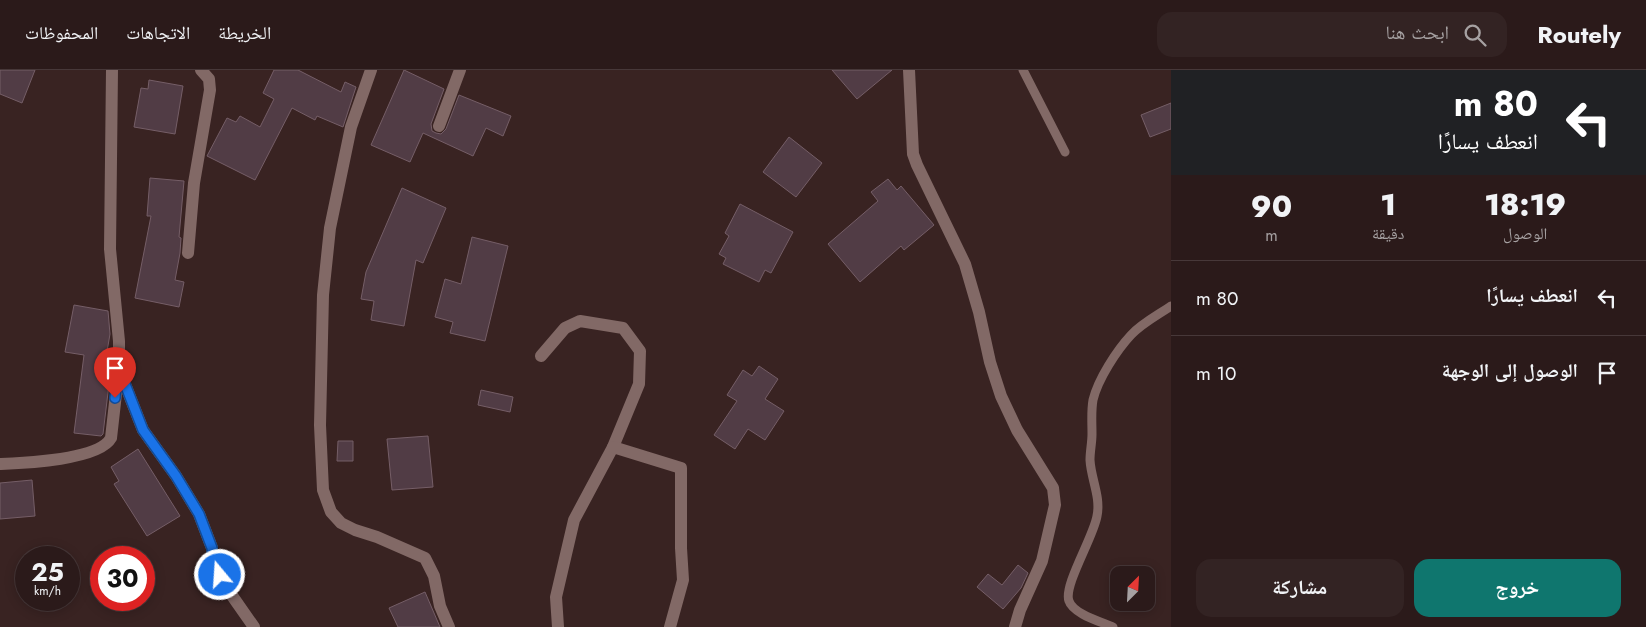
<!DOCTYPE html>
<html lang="ar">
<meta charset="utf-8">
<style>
:root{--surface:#2b1a1a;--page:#332323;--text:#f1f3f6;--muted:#a6a1a2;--line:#473839;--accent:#0f766e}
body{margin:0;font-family:Jost,"Noto Naskh Arabic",sans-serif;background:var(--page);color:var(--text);direction:rtl;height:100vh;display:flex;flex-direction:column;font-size:19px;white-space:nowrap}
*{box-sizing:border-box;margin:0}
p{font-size:16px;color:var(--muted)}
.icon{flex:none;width:28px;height:28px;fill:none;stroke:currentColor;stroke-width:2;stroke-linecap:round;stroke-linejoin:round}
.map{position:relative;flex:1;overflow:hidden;direction:ltr}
.drawer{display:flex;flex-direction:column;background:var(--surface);width:475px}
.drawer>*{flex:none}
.top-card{background:#202124;color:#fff;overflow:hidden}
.needle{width:32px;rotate:24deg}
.controls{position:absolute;left:1110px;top:496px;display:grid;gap:10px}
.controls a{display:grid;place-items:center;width:45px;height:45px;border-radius:10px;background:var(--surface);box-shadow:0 2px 12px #0003,0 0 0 1px var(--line);font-size:25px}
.speed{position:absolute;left:15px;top:476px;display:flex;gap:10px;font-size:25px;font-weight:700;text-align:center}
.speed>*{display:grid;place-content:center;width:65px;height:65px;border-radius:50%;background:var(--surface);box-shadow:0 2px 12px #0003,0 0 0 1px var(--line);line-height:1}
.speed small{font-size:12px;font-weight:400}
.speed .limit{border:8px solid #d22;background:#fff;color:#111}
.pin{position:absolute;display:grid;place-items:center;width:42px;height:42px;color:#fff;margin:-51px -21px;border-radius:50% 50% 50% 0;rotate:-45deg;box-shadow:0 0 5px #0007}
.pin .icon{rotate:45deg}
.me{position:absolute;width:55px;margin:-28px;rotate:342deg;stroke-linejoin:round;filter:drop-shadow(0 0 4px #0008)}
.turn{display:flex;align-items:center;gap:18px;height:105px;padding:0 25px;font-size:22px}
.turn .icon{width:65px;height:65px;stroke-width:2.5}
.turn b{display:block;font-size:35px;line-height:42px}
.eta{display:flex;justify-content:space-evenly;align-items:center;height:85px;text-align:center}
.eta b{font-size:30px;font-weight:800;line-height:35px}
.button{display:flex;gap:10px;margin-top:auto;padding:10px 25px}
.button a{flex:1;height:58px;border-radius:15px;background:var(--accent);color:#fff;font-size:20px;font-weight:800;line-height:58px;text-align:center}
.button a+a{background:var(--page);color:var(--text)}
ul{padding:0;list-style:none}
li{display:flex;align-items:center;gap:15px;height:75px;padding:0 25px;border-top:1px solid var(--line)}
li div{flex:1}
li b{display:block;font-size:19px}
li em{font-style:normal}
header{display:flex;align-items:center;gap:30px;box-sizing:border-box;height:70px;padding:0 25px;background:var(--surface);border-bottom:1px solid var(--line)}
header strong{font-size:24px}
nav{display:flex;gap:28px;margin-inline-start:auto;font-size:18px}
.search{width:350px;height:45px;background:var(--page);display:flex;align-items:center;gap:12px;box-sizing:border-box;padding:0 18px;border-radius:15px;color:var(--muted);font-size:19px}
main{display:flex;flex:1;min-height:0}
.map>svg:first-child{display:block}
.building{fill:#513c45;stroke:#755e67}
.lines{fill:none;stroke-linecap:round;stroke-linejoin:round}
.service{stroke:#826966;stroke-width:9}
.minor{stroke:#826966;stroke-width:12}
.route-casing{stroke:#114b97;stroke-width:12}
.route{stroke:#1a73e8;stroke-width:9}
</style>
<header>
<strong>Routely</strong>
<div class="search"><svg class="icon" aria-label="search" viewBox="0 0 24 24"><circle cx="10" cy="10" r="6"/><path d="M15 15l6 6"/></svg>ابحث هنا</div>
<nav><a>الخريطة</a><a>الاتجاهات</a><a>المحفوظات</a></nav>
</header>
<main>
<section class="drawer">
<div class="top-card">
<div class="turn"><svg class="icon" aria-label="left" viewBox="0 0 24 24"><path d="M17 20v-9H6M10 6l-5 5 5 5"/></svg><div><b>80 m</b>انعطف يسارًا</div></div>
</div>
<div class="eta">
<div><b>18:19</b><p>الوصول</p></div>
<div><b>1</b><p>دقيقة</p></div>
<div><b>90</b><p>m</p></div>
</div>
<ul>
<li><svg class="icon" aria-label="left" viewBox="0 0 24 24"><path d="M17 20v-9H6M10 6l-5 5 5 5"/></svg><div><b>انعطف يسارًا</b></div><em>80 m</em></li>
<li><svg class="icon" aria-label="arrive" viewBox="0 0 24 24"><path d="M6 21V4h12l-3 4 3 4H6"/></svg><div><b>الوصول إلى الوجهة</b></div><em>10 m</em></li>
</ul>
<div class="button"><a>خروج</a><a>مشاركة</a></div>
</section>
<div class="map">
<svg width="1171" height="557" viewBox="0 0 1171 557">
<rect width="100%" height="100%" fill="#392322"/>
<g class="building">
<polygon points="0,0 35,0 22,33 0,24"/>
<polygon points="274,0 298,0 341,22 345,12 356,17 343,57 317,46 315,50 292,38 255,110 207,86 227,48 236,52 240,46 260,57 274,29 263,23"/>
<polygon points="404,0 444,19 431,54 432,61 436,63 441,64 446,59 459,25 511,46 503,66 486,58 473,86 423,63 410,92 371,75"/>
<polygon points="832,0 892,0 857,29"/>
<polygon points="149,10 183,16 175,64 134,57 141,18 148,19"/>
<polygon points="1171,33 1171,59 1150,67 1141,45"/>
<polygon points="789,67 822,93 796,127 763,102"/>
<polygon points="150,108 184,111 179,167 181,168 180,183 175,210 184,212 179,237 135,228 151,146 147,146"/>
<polygon points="888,109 897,120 901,116 934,155 904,180 901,176 860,212 828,174 878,131 871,122"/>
<polygon points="402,118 446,138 423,193 416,190 404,256 371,250 374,231 361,229 366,202"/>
<polygon points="740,134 793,162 771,203 765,200 759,212 723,194 726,188 719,184 729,166 725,163"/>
<polygon points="472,167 508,176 485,271 450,263 453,252 435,247 445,209 461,214"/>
<polygon points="74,235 108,241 110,264 103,305 110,306 103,364 101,366 74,363 84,285 65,282"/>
<polygon points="759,296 778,309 765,329 784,341 765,370 748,359 735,379 714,365 737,331 727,325 743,300 752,306"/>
<polygon points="481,320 513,327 510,342 478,335"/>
<polygon points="428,366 433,417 392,420 387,369"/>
<polygon points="338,371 353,371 353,391 337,391"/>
<polygon points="138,379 180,446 147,466 114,414 119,411 111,397"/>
<polygon points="32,410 35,446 0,449 0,413"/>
<polygon points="1018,495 1028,503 1021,518 1003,539 977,517 988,504 1002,515"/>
<polygon points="425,522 440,557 398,557 389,538"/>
</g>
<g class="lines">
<g class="service">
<polyline points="1023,0 1065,82"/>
<path d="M1113 557C1102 552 1073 544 1069 531 1063 516 1094 466 1097 446 1101 427 1091 409 1090 390 1090 381 1092 373 1092 364 1092 352 1091 341 1093 330 1098 309 1117 280 1131 265 1142 253 1158 245 1171 236"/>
</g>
<g class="minor">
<polyline points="371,0 351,57 330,158 323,225 320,355 323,420 331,442 341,453 355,460 377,467 425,488 434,506 440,536 449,557"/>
<polyline points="909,0 913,84 917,95 965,194 979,242 990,292 1001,326 1017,360 1053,418 1055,435 1042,491 1020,540 1015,557"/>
<polyline points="439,56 460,0"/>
<polyline points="188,183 194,113 210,20 209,9 201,0"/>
<polyline points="541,286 565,258 580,251 623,258 640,281 639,314 613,377 574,450 556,527 558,557"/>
<polyline points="119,299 143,360 176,406 199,444 212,478 213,492 226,517 254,557"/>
<polyline points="613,377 681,398 681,478 683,510 670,557"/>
<path d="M0 394C23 393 99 390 111 368L119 297V271L110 179 112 0"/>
</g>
</g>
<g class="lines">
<defs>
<polyline id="route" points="115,328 118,296 143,360 176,406 199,444 212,478 213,492 220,505"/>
</defs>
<use href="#route" class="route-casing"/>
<use href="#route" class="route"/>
</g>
</svg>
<div class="controls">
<a><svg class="needle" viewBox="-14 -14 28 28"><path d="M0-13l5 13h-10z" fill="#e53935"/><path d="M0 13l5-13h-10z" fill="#a6a1a2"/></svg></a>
</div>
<div class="speed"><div>25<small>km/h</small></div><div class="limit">30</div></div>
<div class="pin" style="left:115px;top:328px;background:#d93025"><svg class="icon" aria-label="arrive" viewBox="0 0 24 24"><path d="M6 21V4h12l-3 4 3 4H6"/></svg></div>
<svg class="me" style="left:220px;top:505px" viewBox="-20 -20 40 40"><circle r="17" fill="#1a73e8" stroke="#fff" stroke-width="3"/><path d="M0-11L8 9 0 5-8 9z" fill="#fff"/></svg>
</div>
</main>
